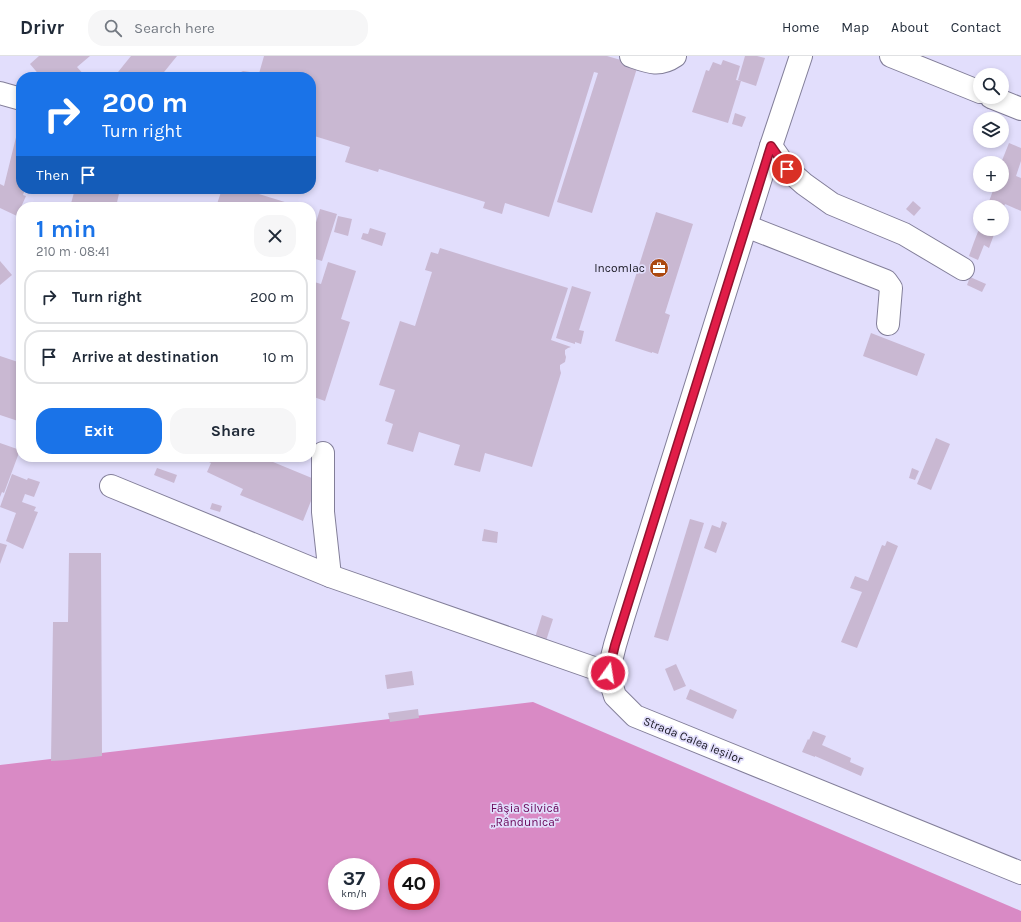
<!DOCTYPE html>
<meta charset="utf-8">
<style>
:root{--surface:#fff;--page:#f6f6f7;--text:#1f2937;--muted:#747a83;--line:#e0e1e3;--accent:#1a73e8}
body{margin:0;font-family:Karla,sans-serif;background:var(--page);color:var(--text);height:100vh;display:flex;flex-direction:column;font-size:15px;white-space:nowrap}
*{box-sizing:border-box;margin:0}
p{font-size:13px;color:var(--muted)}
.icon{flex:none;width:22px;height:22px;fill:none;stroke:currentColor;stroke-width:2;stroke-linecap:round;stroke-linejoin:round}
.map{position:relative;flex:1;overflow:hidden}
.side{position:absolute;left:16px;top:146px;width:300px;height:260px;display:flex;flex-direction:column;background:var(--surface);border-radius:16px;box-shadow:0 2px 6px #0003}
.side>*{flex:none}
.banner{position:absolute;left:16px;top:16px;width:300px;height:122px;border-radius:16px;box-shadow:0 2px 6px #0003;background:#1a73e8;color:#fff;overflow:hidden}
.tools{position:absolute;left:973px;top:12px;display:grid;gap:8px}
.tools a{display:grid;place-items:center;width:36px;height:36px;border-radius:50%;background:var(--surface);box-shadow:0 2px 6px #0003;font-size:20px}
.speed{position:absolute;left:328px;top:802px;display:flex;gap:8px;font-size:20px;font-weight:700;text-align:center}
.speed>*{display:grid;place-content:center;width:52px;height:52px;border-radius:50%;background:var(--surface);box-shadow:0 2px 6px #0003;line-height:1}
.speed small{font-size:10px;font-weight:400}
.speed .limit{border:6px solid #d22;background:#fff;color:#111}
.pin{position:absolute;display:grid;place-items:center;width:34px;height:34px;color:#fff;margin:-17px;border:2px solid #fff;border-radius:50%;box-shadow:0 1px 4px #0007}
.me{position:absolute;width:44px;margin:-22px;rotate:13deg;stroke-linejoin:round;filter:drop-shadow(0 0 3px #0008)}
.turn{display:flex;align-items:center;gap:14px;height:84px;padding:0 20px;font-size:18px}
.turn .icon{width:52px;height:52px;stroke-width:2.5}
.turn b{display:block;font-size:28px;line-height:34px}
.then{display:flex;align-items:center;height:38px;padding:0 20px;background:#0003;gap:8px;font-size:15px}
.round{display:grid;place-items:center;flex:none;width:42px;height:42px;border-radius:16px;background:var(--page)}
.overview{display:flex;align-items:center;justify-content:space-between;height:68px;padding:0 20px}
h1{font-size:24px;font-weight:700;line-height:30px;color:var(--accent)}
.action{display:flex;gap:8px;margin-top:auto;padding:8px 20px}
.action a{flex:1;height:46px;border-radius:16px;background:var(--accent);color:#fff;font-size:16px;font-weight:700;line-height:46px;text-align:center}
.action a+a{background:var(--page);color:var(--text)}
ul{padding:0;list-style:none}
li{display:flex;align-items:center;gap:12px;height:54px;margin:0 8px 6px;padding:0 12px;border:2px solid var(--line);border-radius:16px}
li div{flex:1}
li b{display:block;font-size:15px}
li em{font-style:normal}
header{display:flex;align-items:center;gap:24px;box-sizing:border-box;height:56px;padding:0 20px;background:var(--surface);border-bottom:1px solid var(--line)}
header strong{font-size:19px}
nav{display:flex;gap:22px;margin-inline-start:auto;font-size:14px}
.search{width:280px;height:36px;background:var(--page);display:flex;align-items:center;gap:10px;box-sizing:border-box;padding:0 14px;border-radius:16px;color:var(--muted);font-size:15px}
.map>svg:first-child{display:block}
.forest{fill:#d98ac5;fill-rule:evenodd}
.building{fill:#c9b8d2}
.lines{fill:none;stroke-linecap:round;stroke-linejoin:round}
.minor-casing{stroke:#827e99;stroke-width:24}
.minor{stroke:#fff;stroke-width:22}
.route-casing{stroke:#92132f;stroke-width:10}
.route{stroke:#e11d48;stroke-width:7}
.labels{text-anchor:middle;stroke-width:3.5;stroke-linejoin:round;paint-order:stroke}
.poi-label{font-size:12px;fill:#171620;stroke:#e2defc;text-anchor:end}
.street-label{font-size:12px;fill:#171620;stroke:#e2defc}
.park-label{font-size:12px;fill:#680457;stroke:#e2defc}
</style>
<header>
<strong>Drivr</strong>
<div class="search"><svg class="icon" aria-label="search" viewBox="0 0 24 24"><circle cx="10" cy="10" r="6"/><path d="M15 15l6 6"/></svg>Search here</div>
<nav><a>Home</a><a>Map</a><a>About</a><a>Contact</a></nav>
</header>
<div class="map">
<svg width="1021" height="866" viewBox="0 0 1021 866">
<rect width="100%" height="100%" fill="#e2defc"/>
<path class="forest" d="M533 646 1021 855V866H0V709ZM337 811H371V845H337ZM397 811H431V845H397Z"/>
<g class="building">
<polygon points="39,0 90,0 77,11 86,21 41,21 30,8"/>
<polygon points="131,0 177,0 160,21 114,21"/>
<polygon points="264,0 607,0 638,9 592,157 557,146 598,17 594,16 549,161 505,147 502,158 483,152 485,146 379,113 378,116 345,106 350,91 311,79 311,21 258,21"/>
<polygon points="745,0 757,0 765,2 756,30 738,24"/>
<polygon points="723,4 740,10 736,24 741,25 728,67 692,56 706,14 709,15 713,6 721,9"/>
<polygon points="243,15 250,16 254,21 237,21 239,17"/>
<polygon points="735,57 746,61 742,71 732,68"/>
<polygon points="20,65 21,133 25,133 23,139 26,140 17,160 0,152 0,128 4,130"/>
<polygon points="1009,87 1021,92 1021,105 1016,120 1021,122 1021,155 1005,148 1002,156 1002,151 987,151 995,129 1002,129 1002,107 1001,107"/>
<polygon points="75,133 120,133 116,151 70,151"/>
<polygon points="222,133 243,133 288,147 287,151 216,151"/>
<polygon points="913,145 921,152 914,160 906,153"/>
<polygon points="320,153 337,158 322,205 312,202 313,197 311,196 311,183"/>
<polygon points="656,156 693,168 665,257 670,259 658,298 652,296 652,297 615,285"/>
<polygon points="338,160 352,163 348,180 334,176"/>
<polygon points="370,172 386,177 382,190 361,183 363,177 368,178"/>
<polygon points="979,173 996,173 989,192 984,189 978,204 969,200 974,186 978,188 974,186"/>
<polygon points="440,192 568,232 551,284 571,291 568,292 565,294 565,298 566,301 565,306 560,309 560,313 561,317 532,411 485,397 480,416 454,409 460,389 419,376 413,396 387,388 393,368 385,365 395,334 379,329 400,265 415,270 432,216 425,214 431,196 438,198"/>
<polygon points="0,205 12,219 0,229"/>
<polygon points="328,206 356,215 341,263 350,266 325,345 311,340 311,225 321,228"/>
<polygon points="970,221 986,228 982,236 967,229"/>
<polygon points="572,230 591,236 579,274 584,275 581,288 575,286 575,288 556,282"/>
<polygon points="871,277 925,298 917,320 863,300"/>
<polygon points="0,300 21,307 21,356 18,365 0,359"/>
<polygon points="936,382 950,388 931,434 917,428"/>
<polygon points="0,387 20,394 4,437 2,436 0,441"/>
<polygon points="199,401 261,401 319,425 303,465 240,439 243,433 207,416 211,407"/>
<polygon points="157,412 177,419 174,427 154,419"/>
<polygon points="912,412 919,415 915,424 909,422"/>
<polygon points="12,418 27,424 28,422 40,426 34,441 25,438 22,446 36,451 34,455 38,456 23,493 6,485 16,457 0,451"/>
<polygon points="212,447 222,450 220,456 210,453"/>
<polygon points="690,463 704,467 668,585 654,581"/>
<polygon points="722,465 727,467 716,497 704,492 712,469 720,472"/>
<polygon points="484,473 498,476 497,487 482,485"/>
<polygon points="887,485 898,490 857,592 841,586 862,536 850,532 855,520 868,525 882,489 885,490"/>
<polygon points="0,487 7,489 0,508"/>
<polygon points="69,497 101,497 102,700 68,704 51,705 53,566 68,566"/>
<polygon points="542,559 553,563 545,588 534,585"/>
<polygon points="676,608 686,630 674,635 665,613"/>
<polygon points="412,615 414,629 387,633 385,619"/>
<polygon points="690,633 737,654 733,663 686,643"/>
<polygon points="418,653 419,662 390,666 388,657"/>
<polygon points="813,675 826,680 822,689 851,702 850,706 864,712 861,720 815,700 815,701 802,696 808,683 809,684"/>
</g>
<g class="lines">
<defs>
<g id="minor">
<path d="M631 0C648 6 659 11 675 0"/>
<polyline points="801,0 771,90 624,559 615,589 608,617 615,640 635,660 1021,817"/>
<polyline points="891,0 980,36"/>
<polyline points="0,37 21,43"/>
<polyline points="991,41 1021,53"/>
<polyline points="771,90 787,113 804,128 832,148 904,178 963,213"/>
<polyline points="746,170 886,225 891,232 888,268"/>
<polyline points="323,397 323,456 330,520"/>
<polyline points="111,430 330,520 608,617"/>
</g>
</defs>
<use href="#minor" class="minor-casing"/>
<use href="#minor" class="minor"/>
</g>
<g class="lines">
<defs>
<polyline id="route" points="608,617 615,589 771,90 787,113"/>
</defs>
<use href="#route" class="route-casing"/>
<use href="#route" class="route"/>
</g>
<defs>
<symbol id="office-disc" viewBox="-11 -11 22 22"><circle r="9.5" fill="#ab480e" stroke="#e2defc"/><path d="M-6-3h4V-5.5h4V-3h4V5H-6ZM-1-4.5V-3h2v-1.5ZM-6 0V1H6V0Z" fill="#fff"/></symbol>
</defs>
<g fill-rule="evenodd">
<use href="#office-disc" x="648" y="201" width="22" height="22"/>
</g>
<g class="labels">
<g class="poi-label">
<text x="645" y="216">Incomlac</text>
</g>
<g class="street-label">
<text transform="translate(693 684) rotate(22)" y="4">Strada Calea Ieșilor</text>
</g>
<g class="park-label">
<text x="525" y="756">Fâşia Silvică<tspan x="525" dy="14">„Rândunica“</tspan></text>
</g>
</g>
</svg>
<div class="tools">
<a><svg class="icon" aria-label="search" viewBox="0 0 24 24"><circle cx="10" cy="10" r="6"/><path d="M15 15l6 6"/></svg></a>
<a><svg class="icon" aria-label="layers" viewBox="0 0 24 24"><path d="M12 4l9 5-9 5-9-5zM3 14l9 5 9-5"/></svg></a>
<a>+</a>
<a>−</a>
</div>
<div class="speed"><div>37<small>km/h</small></div><div class="limit">40</div></div>
<div class="pin" style="left:787px;top:113px;background:#d93025"><svg class="icon" aria-label="arrive" viewBox="0 0 24 24"><path d="M6 21V4h12l-3 4 3 4H6"/></svg></div>
<svg class="me" style="left:608px;top:617px" viewBox="-20 -20 40 40"><circle r="17" fill="#e11d48" stroke="#fff" stroke-width="3"/><path d="M0-11L8 9 0 5-8 9z" fill="#fff"/></svg>
<div class="banner">
<div class="turn"><svg class="icon" aria-label="right" viewBox="0 0 24 24"><path d="M7 20v-9h11M14 6l5 5-5 5"/></svg><div><b>200 m</b>Turn right</div></div>
<div class="then">Then<svg class="icon" aria-label="arrive" viewBox="0 0 24 24"><path d="M6 21V4h12l-3 4 3 4H6"/></svg></div>
</div>
<section class="side">
<div class="overview"><div><h1>1 min</h1><p>210 m · 08:41</p></div><a class="round"><svg class="icon" aria-label="close" viewBox="0 0 24 24"><path d="M6 6l12 12M18 6L6 18"/></svg></a></div>
<ul>
<li><svg class="icon" aria-label="right" viewBox="0 0 24 24"><path d="M7 20v-9h11M14 6l5 5-5 5"/></svg><div><b>Turn right</b></div><em>200 m</em></li>
<li><svg class="icon" aria-label="arrive" viewBox="0 0 24 24"><path d="M6 21V4h12l-3 4 3 4H6"/></svg><div><b>Arrive at destination</b></div><em>10 m</em></li>
</ul>
<div class="action"><a>Exit</a><a>Share</a></div>
</section>
</div>
